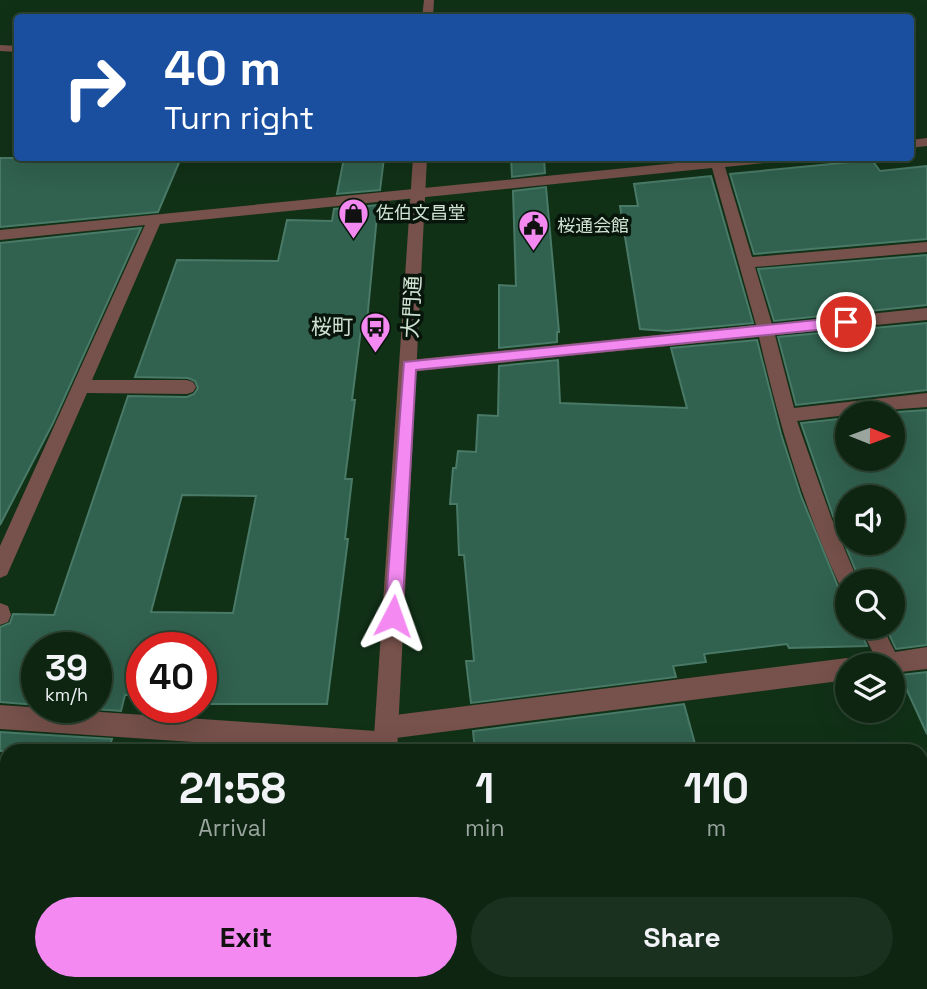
<!DOCTYPE html>
<meta charset="utf-8">
<style>
:root{--surface:#0d2511;--page:#1b311f;--text:#f1f3f6;--muted:#9aa59f;--line:#2d4231;--accent:#f389f1}
body{margin:0;font-family:"Space Grotesk","Noto Sans JP",sans-serif;background:var(--page);color:var(--text);height:100vh;display:flex;flex-direction:column;font-size:26px;white-space:nowrap}
*{box-sizing:border-box;margin:0}
p{font-size:23px;color:var(--muted)}
.icon{flex:none;width:38px;height:38px;fill:none;stroke:currentColor;stroke-width:2;stroke-linecap:round;stroke-linejoin:round}
.map{position:relative;flex:1;overflow:hidden}
.sheet{position:absolute;left:0px;top:744px;width:928px;height:247px;display:flex;flex-direction:column;background:var(--surface);border-radius:21px 21px 0 0;box-shadow:0 7px 28px #0002,0 0 0 2px var(--line)}
.sheet>*{flex:none}
.guide{position:absolute;left:14px;top:14px;width:900px;height:147px;border-radius:7px;box-shadow:0 7px 28px #0002,0 0 0 2px var(--line);background:#1a4fa0;color:#fff;overflow:hidden}
.needle{width:46px;rotate:91deg}
.buttons{position:absolute;left:835px;top:401px;display:grid;gap:14px}
.buttons a{display:grid;place-items:center;width:70px;height:70px;border-radius:50%;background:var(--surface);box-shadow:0 7px 28px #0002,0 0 0 2px var(--line);font-size:35px}
.speed{position:absolute;left:21px;top:632px;display:flex;gap:14px;font-size:35px;font-weight:700;text-align:center}
.speed>*{display:grid;place-content:center;width:91px;height:91px;border-radius:50%;background:var(--surface);box-shadow:0 7px 28px #0002,0 0 0 2px var(--line);line-height:1}
.speed small{font-size:18px;font-weight:400}
.speed .limit{border:10px solid #d22;background:#fff;color:#111}
.pin{position:absolute;display:grid;place-items:center;width:60px;height:60px;color:#fff;margin:-30px;border:4px solid #fff;border-radius:50%;box-shadow:0 2px 7px #0007}
.me{position:absolute;width:77px;margin:-38px;rotate:4deg;stroke-linejoin:round;filter:drop-shadow(0 0 5px #0008)}
.turn{display:flex;align-items:center;gap:24px;height:147px;padding:0 35px;font-size:32px}
.turn .icon{width:91px;height:91px;stroke-width:2.5}
.turn b{display:block;font-size:49px;line-height:60px}
.eta{display:flex;justify-content:space-evenly;align-items:center;height:119px;text-align:center}
.eta b{font-size:42px;font-weight:800;line-height:49px}
.cta{display:flex;gap:14px;margin-top:auto;padding:14px 35px}
.cta a{flex:1;height:80px;border-radius:42px;background:var(--accent);color:#111;font-size:28px;font-weight:800;line-height:80px;text-align:center}
.cta a+a{background:var(--page);color:var(--text)}
.map>svg:first-child{display:block}
.lines{fill:none;stroke-linecap:round;stroke-linejoin:round}
.stream{fill:#9e5f9c;fill-rule:evenodd}
.building{fill:#31614f;stroke:#497967;stroke-width:2;fill-rule:evenodd}
.minor{fill:#77514b;fill-rule:evenodd}
.tertiary{fill:#77514b;fill-rule:evenodd}
.route{fill:#f389f1;stroke:#9e599d;stroke-width:2}
.labels{text-anchor:middle;stroke-width:7;stroke-linejoin:round;paint-order:stroke}
.far-poi-label{font-size:18px;fill:#d0e3d2;stroke:#08150a;text-anchor:start}
.street-label{font-size:21px;fill:#d0e3d2;stroke:#08150a}
.poi-label{font-size:21px;fill:#d0e3d2;stroke:#08150a;text-anchor:end}
</style>
<div class="map">
<svg width="927" height="989" viewBox="0 0 927 989">
<rect width="100%" height="100%" fill="#113117"/>
<g class="lines">
<g class="stream">
<polygon points="927,858 927,876 920,877 920,859"/>
<polygon points="162,984 214,984 212,989 160,989"/>
</g>
</g>
<g class="building">
<polygon points="0,158 181,158 158,212 0,227"/>
<polygon points="344,158 384,158 380,190 337,194"/>
<polygon points="511,158 544,158 545,173 512,177"/>
<polygon points="872,160 880,171 927,166 927,239 754,254 730,174"/>
<polygon points="711,176 753,323 667,331 640,329 620,206 638,206 634,184"/>
<polygon points="546,187 559,332 557,332 557,342 499,348 499,285 516,286 513,191"/>
<path d="M378 205 367 321H362L352 400H355L345 479H352L345 539H348L327 704H201V648H142V695H125L121 711 67 707H96V648H37V705L0 702V627L10 623 13 614 54 615 128 396 187 397 194 394 198 388 195 381 188 378 135 377 177 260 278 261 287 220 332 221 334 209ZM182 495 256 496 233 613 151 612Z"/>
<polygon points="141,228 53,423 0,525 0,243"/>
<polygon points="927,255 927,305 774,321 758,269"/>
<polygon points="927,323 927,390 796,405 778,337"/>
<polygon points="757,340 781,434 801,496 839,589 847,592 847,626 858,626 867,646 789,648 787,644 704,654 706,662 673,666 676,677 471,703 466,661 474,661 464,555 459,555 457,504 450,504 453,468 456,468 458,451 476,452 478,415 498,416 499,366 558,360 560,403 687,408 671,348"/>
<path d="M927 410V645L896 649 885 626H892V581H860L833 516 801 423 847 418V458H892V413H882ZM847 497H892V542H847Z"/>
<polygon points="927,672 927,734 900,675"/>
<polygon points="684,704 697,751 475,751 473,731"/>
<polygon points="0,732 112,739 108,751 0,751"/>
</g>
<g class="lines">
<g class="minor">
<polygon points="927,138 927,146 910,148 910,140"/>
<path d="M779 158 773 162 725 167 752 257 927 242V252L755 267 772 324 927 308V320L775 335 794 408 927 393V407L847 413V415L797 421 831 517 858 581H847V590L841 588C803 507 779 423 759 337L409 372 400 366 409 360 756 325 712 168 160 224 92 380H187L193 382 196 387 193 392 187 394 87 393 7 575 0 578V546L145 225 0 240V230L717 159Z"/>
<polygon points="0,603 8,606 11,615 8,622 0,625"/>
<polygon points="860,626 882,626 895,652 927,647 927,669 892,673 892,665 863,665 866,657 874,655"/>
<polygon points="847,658 856,665 847,665 847,680 396,738 398,743 395,751 327,751 0,729 0,705 376,731 379,720 387,716"/>
</g>
<g class="tertiary">
<polygon points="424,0 434,0 433,18 422,18"/>
<polygon points="0,45 18,46 18,52 0,51"/>
<polygon points="413,158 427,158 397,751 373,751"/>
<rect x="358" y="984" width="28" height="5"/>
</g>
</g>
<polygon class="route" points="846,317 853,322 846,327 416,370 402,616 400,622 393,624 387,622 385,616 404,362"/>
<defs>
<symbol id="shop-pin" viewBox="-11 -11 22 30"><path d="M0 17L-7.5 6A9.5 9.5 0 1 1 7.5 6Z" fill="#f389f1" stroke="#08150a"/><path d="M-5-2.5h2.3a2.7 3.5 0 0 1 5.4 0H5L5.5 6h-11ZM-1.5-2.5h3a1.5 2.3 0 0 0-3 0Z" fill="#111"/></symbol>
<symbol id="civic-pin" viewBox="-11 -11 22 30"><path d="M0 17L-7.5 6A9.5 9.5 0 1 1 7.5 6Z" fill="#f389f1" stroke="#08150a"/><path d="M-.6-6.5H3V-4.5H.6V-3L4-1V1h2V6H-6V1h2V-1L-.6-3ZM-1.2 2.5V6h2.4V2.5Z" fill="#111"/></symbol>
<symbol id="bus-pin" viewBox="-11 -11 22 30"><path d="M0 17L-7.5 6A9.5 9.5 0 1 1 7.5 6Z" fill="#f389f1" stroke="#08150a"/><path d="M-5-6H5V4H4V6H2V4H-2V6H-4V4H-5ZM-3.5-4V0h7V-4ZM-3.5 1.2v1.5H-2V1.2ZM2 1.2v1.5H3.5V1.2Z" fill="#111"/></symbol>
</defs>
<g fill-rule="evenodd">
<use href="#shop-pin" x="336" y="196" width="35" height="47"/>
<use href="#civic-pin" x="516" y="208" width="35" height="47"/>
<use href="#bus-pin" x="358" y="310" width="35" height="47"/>
</g>
<g class="labels">
<g class="far-poi-label">
<text x="376" y="219">佐伯文昌堂</text>
<text x="557" y="232">桜通会館</text>
</g>
<g class="street-label">
<text transform="translate(412 307) rotate(-87)" y="7">大門通</text>
</g>
<g class="poi-label">
<text x="353" y="334">桜町</text>
</g>
</g>
</svg>
<div class="buttons">
<a><svg class="needle" viewBox="-14 -14 28 28"><path d="M0-13l5 13h-10z" fill="#e53935"/><path d="M0 13l5-13h-10z" fill="#9aa59f"/></svg></a>
<a><svg class="icon" aria-label="sound" viewBox="0 0 24 24"><path d="M4 9h4l5-4v14l-5-4H4zM17 9q2 3 0 6"/></svg></a>
<a><svg class="icon" aria-label="search" viewBox="0 0 24 24"><circle cx="10" cy="10" r="6"/><path d="M15 15l6 6"/></svg></a>
<a><svg class="icon" aria-label="layers" viewBox="0 0 24 24"><path d="M12 4l9 5-9 5-9-5zM3 14l9 5 9-5"/></svg></a>
</div>
<div class="speed"><div>39<small>km/h</small></div><div class="limit">40</div></div>
<div class="pin" style="left:846px;top:322px;background:#d93025"><svg class="icon" aria-label="arrive" viewBox="0 0 24 24"><path d="M6 21V4h12l-3 4 3 4H6"/></svg></div>
<svg class="me" style="left:393px;top:616px" viewBox="-20 -20 40 40"><path d="M0-17L14 15 0 8-14 15z" fill="#f389f1" stroke="#fff" stroke-width="4"/></svg>
<div class="guide">
<div class="turn"><svg class="icon" aria-label="right" viewBox="0 0 24 24"><path d="M7 20v-9h11M14 6l5 5-5 5"/></svg><div><b>40 m</b>Turn right</div></div>
</div>
<section class="sheet">
<div class="eta">
<div><b>21:58</b><p>Arrival</p></div>
<div><b>1</b><p>min</p></div>
<div><b>110</b><p>m</p></div>
</div>
<div class="cta"><a>Exit</a><a>Share</a></div>
</section>
</div>
